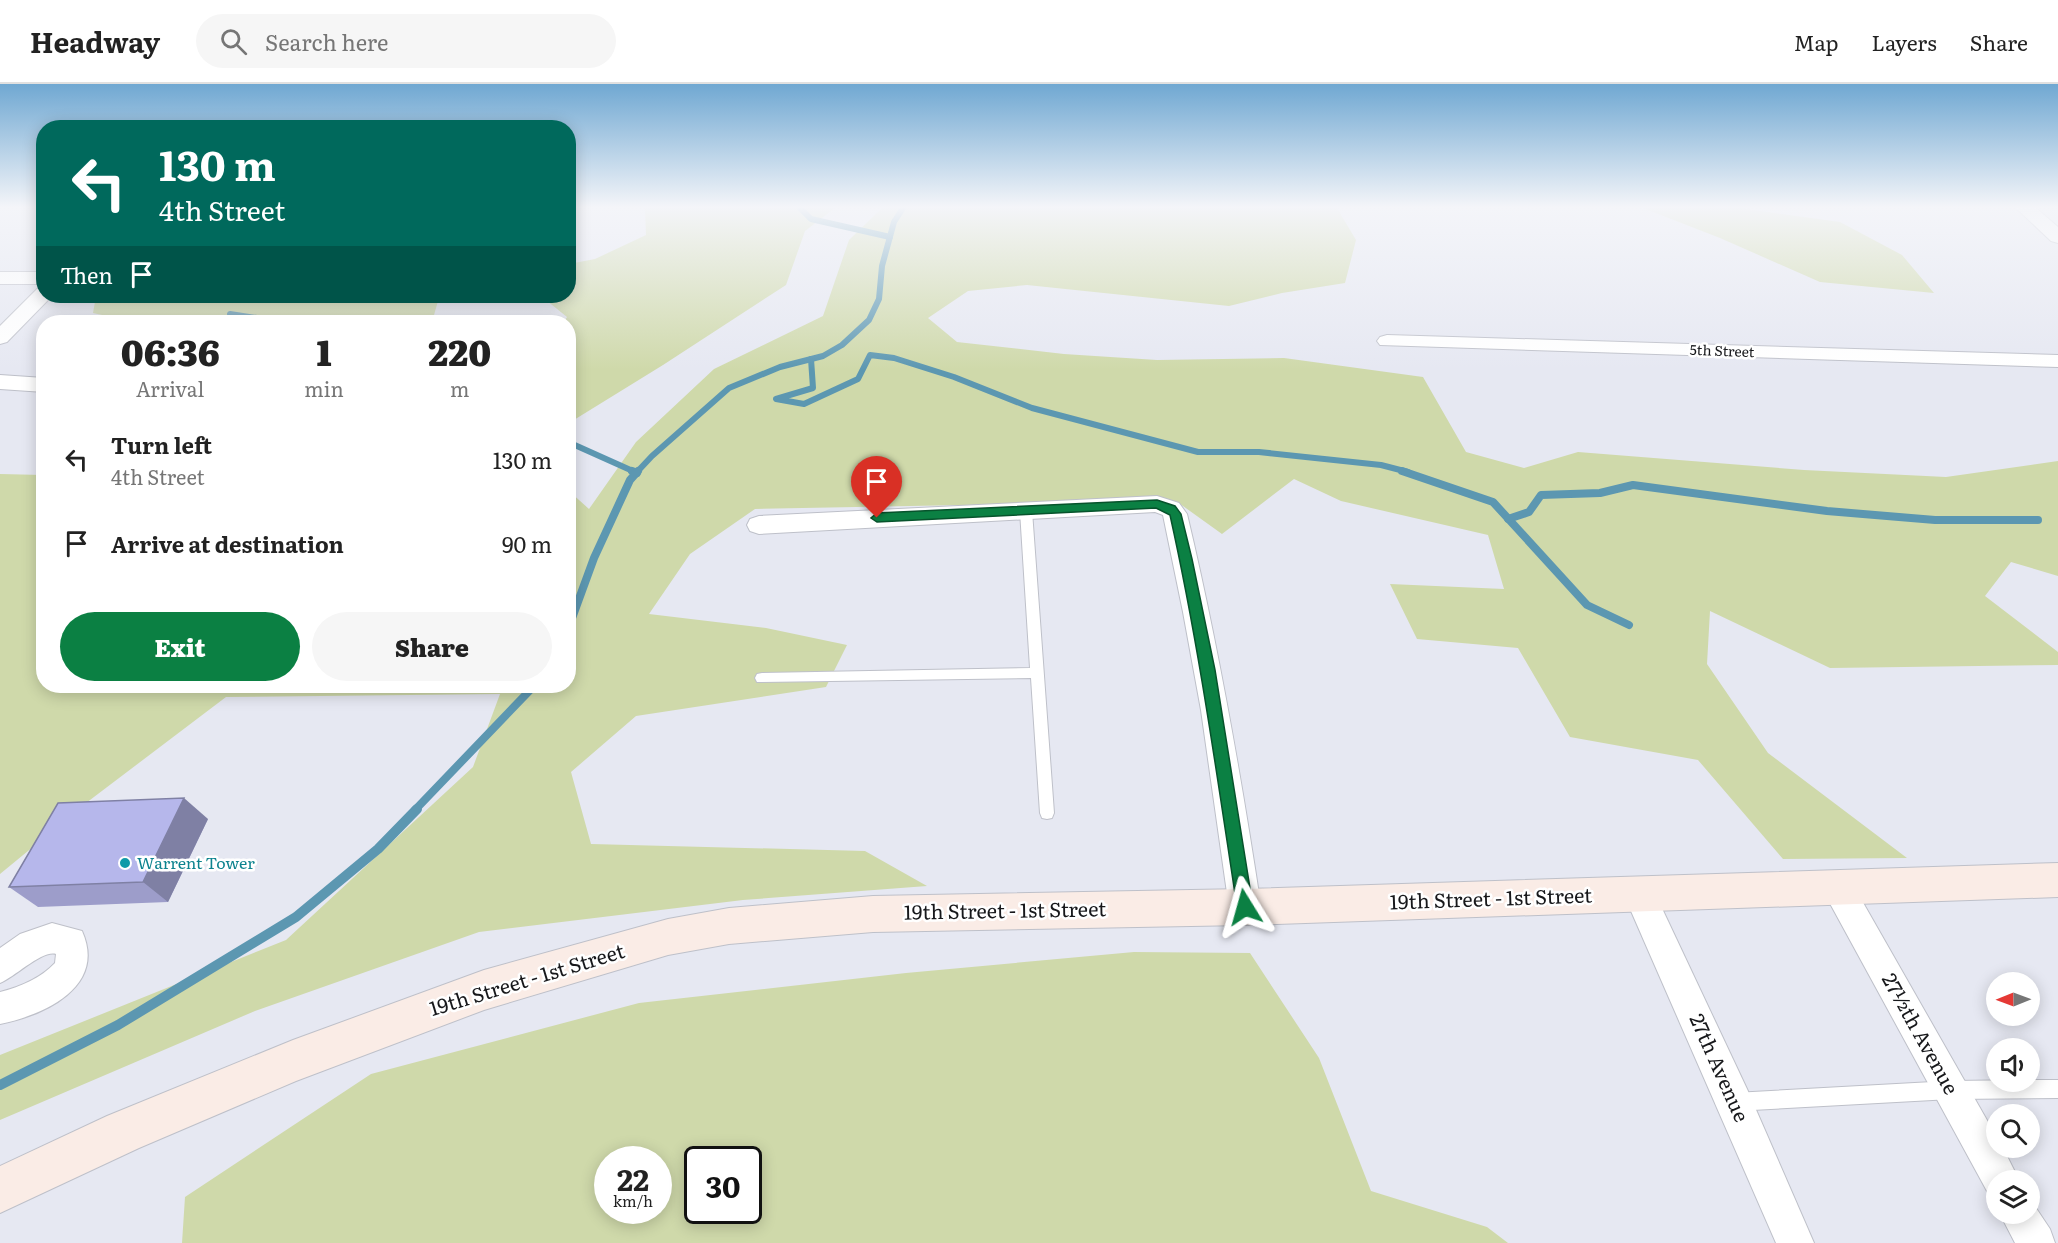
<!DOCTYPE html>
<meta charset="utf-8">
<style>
:root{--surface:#fff;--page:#f6f6f6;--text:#222;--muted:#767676;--line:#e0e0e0;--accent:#0b8043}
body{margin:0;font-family:Literata,serif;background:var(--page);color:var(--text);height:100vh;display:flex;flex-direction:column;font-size:22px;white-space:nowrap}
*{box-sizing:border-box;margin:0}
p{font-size:20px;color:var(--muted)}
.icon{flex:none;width:33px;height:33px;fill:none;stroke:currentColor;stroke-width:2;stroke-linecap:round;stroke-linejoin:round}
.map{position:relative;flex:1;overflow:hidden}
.side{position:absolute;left:36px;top:231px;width:540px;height:378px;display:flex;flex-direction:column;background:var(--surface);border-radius:24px;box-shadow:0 3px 15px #0003}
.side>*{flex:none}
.banner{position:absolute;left:36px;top:36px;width:540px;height:183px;border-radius:24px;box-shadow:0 3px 15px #0003;background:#00695c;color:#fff;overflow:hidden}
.needle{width:39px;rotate:269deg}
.tools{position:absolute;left:1986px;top:888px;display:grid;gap:12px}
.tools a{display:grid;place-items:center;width:54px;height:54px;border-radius:50%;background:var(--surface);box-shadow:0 3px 15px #0003;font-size:30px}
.speed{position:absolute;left:594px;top:1062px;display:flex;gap:12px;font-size:30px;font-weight:700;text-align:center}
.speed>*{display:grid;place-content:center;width:78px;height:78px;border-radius:50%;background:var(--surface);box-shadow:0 3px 15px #0003;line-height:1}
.speed small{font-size:15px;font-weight:400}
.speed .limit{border:3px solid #111;border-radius:9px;background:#fff;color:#111}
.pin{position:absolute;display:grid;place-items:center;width:51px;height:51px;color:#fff;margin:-62px -26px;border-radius:50% 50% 50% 0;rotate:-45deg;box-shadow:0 0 6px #0007}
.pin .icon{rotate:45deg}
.me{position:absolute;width:66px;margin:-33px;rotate:352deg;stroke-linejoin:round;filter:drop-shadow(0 0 4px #0008)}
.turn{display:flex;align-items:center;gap:21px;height:126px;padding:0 24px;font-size:27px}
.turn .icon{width:78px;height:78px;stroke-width:2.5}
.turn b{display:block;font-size:42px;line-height:51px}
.then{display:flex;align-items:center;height:57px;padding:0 24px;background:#0003;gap:12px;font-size:22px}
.eta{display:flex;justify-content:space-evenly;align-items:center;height:102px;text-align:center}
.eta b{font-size:36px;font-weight:800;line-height:42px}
.button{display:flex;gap:12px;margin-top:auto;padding:12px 24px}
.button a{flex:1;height:69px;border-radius:36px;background:var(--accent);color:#fff;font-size:24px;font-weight:800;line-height:69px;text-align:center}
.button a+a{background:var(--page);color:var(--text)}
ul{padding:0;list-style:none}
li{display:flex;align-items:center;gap:18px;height:84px;padding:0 24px}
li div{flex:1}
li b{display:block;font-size:22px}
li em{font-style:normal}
header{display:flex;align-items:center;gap:36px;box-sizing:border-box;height:84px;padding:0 30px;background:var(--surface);border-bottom:2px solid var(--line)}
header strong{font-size:28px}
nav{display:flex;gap:33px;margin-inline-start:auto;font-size:21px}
.search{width:420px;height:54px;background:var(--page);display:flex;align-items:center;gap:15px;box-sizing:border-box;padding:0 21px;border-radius:33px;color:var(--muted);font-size:22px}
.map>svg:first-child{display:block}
.green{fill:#cfd9aa;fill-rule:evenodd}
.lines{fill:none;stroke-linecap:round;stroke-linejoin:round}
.stream-far2{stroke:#5c97b1;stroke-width:6}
.stream-far1{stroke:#5c97b1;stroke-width:8}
.stream{stroke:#5c97b1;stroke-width:10}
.lane-casing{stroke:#bec0c9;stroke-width:2}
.street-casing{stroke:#bec0c9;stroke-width:2}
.secondary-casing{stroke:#bec0c9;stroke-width:2}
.lane{fill:#fff;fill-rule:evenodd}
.street{fill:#fff;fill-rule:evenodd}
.secondary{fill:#faece6;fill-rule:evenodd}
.wall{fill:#9d9dca}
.shaded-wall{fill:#7f80a4}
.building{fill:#b6b7eb;stroke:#7f80a4;stroke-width:1.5}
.route{fill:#0b8043;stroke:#07532c;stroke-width:1.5}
.culture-dot{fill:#0f9aa8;stroke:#fff;stroke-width:2}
.labels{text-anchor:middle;stroke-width:5;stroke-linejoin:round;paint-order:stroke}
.far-street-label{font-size:14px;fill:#17181b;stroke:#fff}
.culture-label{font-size:16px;fill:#0d838f;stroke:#fff;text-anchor:start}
.near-street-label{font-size:20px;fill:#17181b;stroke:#fff}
</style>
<header>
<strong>Headway</strong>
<div class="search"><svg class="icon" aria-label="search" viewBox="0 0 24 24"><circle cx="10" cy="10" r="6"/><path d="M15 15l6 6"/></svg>Search here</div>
<nav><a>Map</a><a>Layers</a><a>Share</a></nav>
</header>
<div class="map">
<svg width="2058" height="1159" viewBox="0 0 2058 1159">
<rect width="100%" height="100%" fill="#e6e8f2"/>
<g class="green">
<polygon points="645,124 835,124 805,147 786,201 663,281 569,339 568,238 564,238 567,233 541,212 568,212 569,180 595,175 646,151"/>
<polygon points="882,124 1337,124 1356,156 1345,199 1282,209 1229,222 1027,201 968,207 928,234 957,258 1064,270 1157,276 1284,274 1423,293 1466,368 1524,384 1578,368 1804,386 1946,393 2058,377 2058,492 2011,478 1985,512 2058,568 2058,581 1830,584 1710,527 1707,580 1768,669 1907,774 1783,775 1698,676 1570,653 1518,564 1417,555 1390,500 1504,505 1488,451 1341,417 1294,395 1222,450 1176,417 755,425 690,470 649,530 766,544 847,561 826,603 636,632 571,688 591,760 865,767 927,802 743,816 479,848 255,927 0,1036 0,971 286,856 473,683 500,610 226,613 90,716 0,790 0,390 43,391 44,602 568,602 569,407 589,425 636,358 714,285 823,232 849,156"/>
<polygon points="1643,124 1739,124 1840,138 1902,171 1934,209 1820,198 1720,154"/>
<polygon points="96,212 394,212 438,217 432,238 134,238 93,229"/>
<path d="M1134 868 1250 869 1319 974 1371 1107 1487 1143 1508 1159H182L185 1113 371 990 639 919 906 889ZM608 1076H658V1126H608ZM698 1076H748V1126H698Z"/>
</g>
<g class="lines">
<g class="stream-far2">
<polyline points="800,124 811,135 890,153"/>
<polyline points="230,230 283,238"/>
<polyline points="811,275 813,304 776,315 804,320 858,295 870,271 894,274 954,293 1032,324 1198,368 1259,368 1381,381 1408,388"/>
<polyline points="568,358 635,388"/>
<polyline points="637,388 652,372 729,304 780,283 823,272 842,261 869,236 879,215 882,182 894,138 903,124"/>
</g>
<g class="stream-far1">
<polyline points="632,387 637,389"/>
<polyline points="1402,387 1493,418 1587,521 1629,541"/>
<polyline points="1508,435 1529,428 1541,411 1600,409 1633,401 1827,427 1935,436 2038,436"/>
<polyline points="568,545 594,474 630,396 638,387"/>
<polyline points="415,726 534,602"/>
</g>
<polyline class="stream" points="0,1001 118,941 296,833 378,765 417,725"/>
<defs>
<g id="lane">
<polygon points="1026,423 1032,427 1054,729 1052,734 1047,735 1042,734 1040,729 1031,594 757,598 755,594 757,590 762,589 1030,584 1020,427"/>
<polygon points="2030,996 2058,996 2058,1014 1951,1015 1734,1027 1728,1024 1725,1018 1728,1012 1734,1009 1951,997"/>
</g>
<g id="street">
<polygon points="2016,124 2036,124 2058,143 2058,159 2051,157"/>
<rect x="0" y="188" width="44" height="12"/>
<polygon points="44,203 44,212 52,212 51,213 7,258 0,260 0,242 37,205"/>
<polygon points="1387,251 2058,271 2058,283 1380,261 1377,257 1380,253"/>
<polygon points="0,291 44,294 44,308 0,305"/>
<path d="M1157 412 1179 419 1187 430C1218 560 1241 691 1261 823L1256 833 1245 837 1234 833 1229 823 1201 626 1183 528 1163 431 1155 428 759 450 750 447 747 441 750 435 759 432Z"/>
<polygon points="1838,790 1849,794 1996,1052 1996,1064 2003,1064 2019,1096 1996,1096 1996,1113 1988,1109 1827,814 1822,804 1827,794"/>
<polygon points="1640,797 1651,801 1747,1005 1814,1159 1776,1159 1624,811 1629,801"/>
<path d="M52 839 82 847C107 903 44 931 0 940V908C20 903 41 894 55 879L56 870C42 866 15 893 0 899V864L20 850Z"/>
<polygon points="2030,1115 2050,1145 2055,1159 2015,1159 2000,1130 2030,1130"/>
</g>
<polygon id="secondary" points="2058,779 2058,813 1245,841 873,848 729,860 668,871 484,926 296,997 139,1064 0,1129 0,1082 107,1032 293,956 484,886 668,835 729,824 873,812 1245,805"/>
</defs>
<use href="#lane" class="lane-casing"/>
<use href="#street" class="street-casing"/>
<use href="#secondary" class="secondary-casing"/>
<use href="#lane" class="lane"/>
<use href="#street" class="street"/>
<use href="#secondary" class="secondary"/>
</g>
<polygon class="wall" points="208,735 168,818 38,823 9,803"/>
<polygon class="shaded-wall" points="184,714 208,735 168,818 143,798"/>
<polygon class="building" points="184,714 143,798 9,803 58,719"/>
<linearGradient id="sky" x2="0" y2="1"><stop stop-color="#70a8d2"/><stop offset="0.43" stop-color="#f4f5f9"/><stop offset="1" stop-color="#f4f5f9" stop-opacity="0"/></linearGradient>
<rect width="2058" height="286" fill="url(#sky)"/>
<path class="route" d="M1157 416 1175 422 1181 430 1192 475 1215 586 1253 823 1251 828 1245 830 1239 828 1237 823C1217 692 1199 561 1170 431L1156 424 877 438 871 434 877 429Z"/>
<circle class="culture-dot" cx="125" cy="779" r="6"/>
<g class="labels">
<g class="far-street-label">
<text transform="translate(1722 267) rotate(2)" y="5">5th Street</text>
</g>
<g class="culture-label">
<text x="137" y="785">Warrent Tower</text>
</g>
<g class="near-street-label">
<text transform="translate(1491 815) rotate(-2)" y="7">19th Street - 1st Street</text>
<text transform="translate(1005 827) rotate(-1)" y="7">19th Street - 1st Street</text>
<text transform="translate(527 896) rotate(-17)" y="7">19th Street - 1st Street</text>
<text transform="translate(1920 950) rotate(61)" y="7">27½th Avenue</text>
<text transform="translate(1719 984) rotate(66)" y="7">27th Avenue</text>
</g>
</g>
</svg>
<div class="tools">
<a><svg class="needle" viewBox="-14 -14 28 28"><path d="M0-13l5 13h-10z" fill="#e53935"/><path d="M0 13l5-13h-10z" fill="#767676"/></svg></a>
<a><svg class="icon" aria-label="sound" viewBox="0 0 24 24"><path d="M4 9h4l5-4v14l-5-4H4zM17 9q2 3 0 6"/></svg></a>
<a><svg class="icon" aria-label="search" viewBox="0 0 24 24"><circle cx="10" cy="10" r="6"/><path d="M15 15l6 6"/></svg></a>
<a><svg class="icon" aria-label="layers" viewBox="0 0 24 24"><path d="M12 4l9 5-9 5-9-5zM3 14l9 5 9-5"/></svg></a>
</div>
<div class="speed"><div>22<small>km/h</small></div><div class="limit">30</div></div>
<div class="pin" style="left:877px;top:434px;background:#d93025"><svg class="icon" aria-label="arrive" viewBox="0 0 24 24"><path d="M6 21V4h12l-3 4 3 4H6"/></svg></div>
<svg class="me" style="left:1245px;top:823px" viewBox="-20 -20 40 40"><path d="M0-17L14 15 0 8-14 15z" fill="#0b8043" stroke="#fff" stroke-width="4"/></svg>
<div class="banner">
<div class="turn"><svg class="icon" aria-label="left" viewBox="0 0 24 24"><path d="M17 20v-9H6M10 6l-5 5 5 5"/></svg><div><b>130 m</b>4th Street</div></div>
<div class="then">Then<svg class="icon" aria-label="arrive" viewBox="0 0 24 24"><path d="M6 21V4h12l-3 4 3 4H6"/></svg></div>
</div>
<section class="side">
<div class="eta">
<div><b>06:36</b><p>Arrival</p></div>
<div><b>1</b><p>min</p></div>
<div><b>220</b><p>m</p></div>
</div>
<ul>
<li><svg class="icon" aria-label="left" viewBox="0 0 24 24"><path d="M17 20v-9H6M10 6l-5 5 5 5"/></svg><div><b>Turn left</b><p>4th Street</p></div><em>130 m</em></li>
<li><svg class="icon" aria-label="arrive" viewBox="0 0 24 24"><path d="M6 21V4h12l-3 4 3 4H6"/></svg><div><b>Arrive at destination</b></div><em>90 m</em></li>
</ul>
<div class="button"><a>Exit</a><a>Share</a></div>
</section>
</div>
